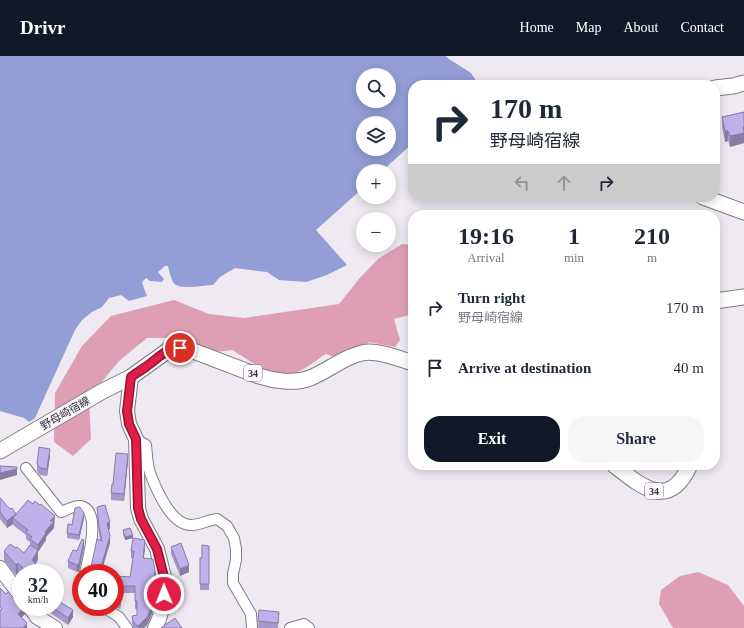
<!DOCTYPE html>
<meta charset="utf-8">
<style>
:root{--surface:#fff;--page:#f6f6f7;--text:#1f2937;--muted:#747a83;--accent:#111827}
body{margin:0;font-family:"Times New Roman","Noto Sans JP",serif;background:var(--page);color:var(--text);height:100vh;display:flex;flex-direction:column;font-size:15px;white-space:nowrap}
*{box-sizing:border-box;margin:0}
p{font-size:13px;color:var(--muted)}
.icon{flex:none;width:22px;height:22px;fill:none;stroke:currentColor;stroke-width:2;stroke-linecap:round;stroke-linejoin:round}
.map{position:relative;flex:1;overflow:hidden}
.sheet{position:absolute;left:408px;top:154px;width:312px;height:260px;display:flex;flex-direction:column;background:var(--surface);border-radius:16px;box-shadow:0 2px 10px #0003}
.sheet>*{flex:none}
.guide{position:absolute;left:408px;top:24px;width:312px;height:122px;border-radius:16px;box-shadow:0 2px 10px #0003;background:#fff;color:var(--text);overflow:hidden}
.buttons{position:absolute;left:356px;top:12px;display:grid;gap:8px}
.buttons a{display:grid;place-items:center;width:40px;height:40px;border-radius:50%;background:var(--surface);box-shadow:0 2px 10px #0003;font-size:20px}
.speed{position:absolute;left:12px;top:508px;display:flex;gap:8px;font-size:20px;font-weight:700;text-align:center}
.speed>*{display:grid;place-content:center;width:52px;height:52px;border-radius:50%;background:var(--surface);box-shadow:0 2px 10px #0003;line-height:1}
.speed small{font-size:10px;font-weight:400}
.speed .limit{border:6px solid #d22;background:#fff;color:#111}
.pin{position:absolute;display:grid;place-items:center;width:34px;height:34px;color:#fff;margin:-17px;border:2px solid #fff;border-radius:50%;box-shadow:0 1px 4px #0007}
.me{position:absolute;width:44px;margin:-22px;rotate:359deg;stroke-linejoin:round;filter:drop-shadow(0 0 3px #0008)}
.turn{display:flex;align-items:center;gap:14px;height:84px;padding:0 16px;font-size:18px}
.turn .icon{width:52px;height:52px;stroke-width:2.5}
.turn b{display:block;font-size:28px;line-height:34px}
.lanes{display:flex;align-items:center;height:38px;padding:0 16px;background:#0003;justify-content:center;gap:20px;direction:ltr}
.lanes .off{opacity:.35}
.eta{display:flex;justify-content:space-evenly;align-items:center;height:68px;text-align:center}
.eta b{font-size:24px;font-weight:600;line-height:28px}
.button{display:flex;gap:8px;margin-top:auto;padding:8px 16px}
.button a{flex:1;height:46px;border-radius:16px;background:var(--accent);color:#fff;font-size:16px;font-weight:600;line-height:46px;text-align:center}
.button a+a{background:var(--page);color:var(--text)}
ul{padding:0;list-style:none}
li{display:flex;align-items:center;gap:12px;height:60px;padding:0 16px}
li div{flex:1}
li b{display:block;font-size:15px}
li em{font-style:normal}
header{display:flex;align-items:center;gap:24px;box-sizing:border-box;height:56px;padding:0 20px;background:var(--accent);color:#fff}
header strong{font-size:19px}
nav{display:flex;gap:22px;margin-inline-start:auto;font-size:14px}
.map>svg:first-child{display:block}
.forest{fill:#de9eb4}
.water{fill:#929ed5;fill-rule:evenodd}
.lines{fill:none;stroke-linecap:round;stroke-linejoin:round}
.street-casing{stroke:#817b83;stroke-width:12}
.secondary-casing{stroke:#817b83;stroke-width:16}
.primary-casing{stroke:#817b83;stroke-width:17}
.street{stroke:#fff;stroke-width:10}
.secondary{stroke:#fff;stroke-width:14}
.primary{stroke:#fff;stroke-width:15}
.wall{fill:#a499cb}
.shaded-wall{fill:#867da5}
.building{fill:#bfb2ec;stroke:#867da5}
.route-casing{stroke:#92132f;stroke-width:10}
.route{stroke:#e11d48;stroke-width:7}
.labels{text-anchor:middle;stroke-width:3.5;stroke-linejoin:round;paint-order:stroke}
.shield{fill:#fcf6ff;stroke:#716e72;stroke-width:1}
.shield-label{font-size:10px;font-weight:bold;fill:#353336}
.street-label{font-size:11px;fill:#353336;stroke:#fcf6ff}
</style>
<header>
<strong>Drivr</strong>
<nav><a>Home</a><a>Map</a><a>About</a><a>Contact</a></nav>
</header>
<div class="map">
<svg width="744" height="572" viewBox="0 0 744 572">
<rect width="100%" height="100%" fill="#efe9f1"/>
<g class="forest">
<path d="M402 188 413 189V256L409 259 394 263 400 284 395 291 369 286 355 296 337 302 326 298C318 303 299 318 291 318 268 321 250 304 232 294L215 296 175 282H147L119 305 89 341 91 383 73 400 54 386 55 337 82 290 111 260 174 244 209 258 244 262 339 248 359 223 378 203Z"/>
<polygon points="698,516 728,529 744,550 744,572 673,572 659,548 661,534 680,520"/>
</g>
<path class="water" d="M0 0H446L449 3 471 17 479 29H413V87L382 115H363V132L316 174 347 209 327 219 306 226 279 224 267 216 235 212 220 221 213 229C205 229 177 235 173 226 171 222 169 215 168 210H165L158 216 164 223 162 226 150 225 146 222 143 225 142 227 147 240 129 245 121 239 109 242 102 251 92 256 82 264 75 274 35 362 29 366 24 362 0 355ZM363 19H389V45H363ZM363 67H389V93H363Z"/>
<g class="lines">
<defs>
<g id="street">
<path d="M136 383 146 389C147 398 147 408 150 417 156 433 171 468 190 469 197 470 208 464 217 463L227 470 234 482 236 493V504L233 518V527L251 558 252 572"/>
<path d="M26 412 61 456C68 454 73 449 81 450 102 455 88 503 85 517"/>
<polyline points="103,551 119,561 127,572"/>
<polyline points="290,572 304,568 309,572"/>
</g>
<g id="secondary">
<polyline points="131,321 127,355 129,368 136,383 138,452 141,463 157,493 164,521 162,553 159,563 155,572"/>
<polyline points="0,512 21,540"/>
<polyline points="30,551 37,561 55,572"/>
</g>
<g id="primary">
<polyline points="715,32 733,30 744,27"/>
<polyline points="703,141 744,156"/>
<polyline points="715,245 744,241"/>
<path d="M0 395 101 336 131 321 170 293 180 292 196 296 259 320C274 325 295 328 310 322 328 315 343 301 362 297 376 293 400 303 413 307"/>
<path d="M614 409C642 431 669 455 690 409"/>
</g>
</defs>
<use href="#street" class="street-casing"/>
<use href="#secondary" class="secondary-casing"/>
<use href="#primary" class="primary-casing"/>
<use href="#street" class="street"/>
<use href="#secondary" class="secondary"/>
<use href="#primary" class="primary"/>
</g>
<g class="wall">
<polygon points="744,56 744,87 730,91 728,85 725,86 722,71 722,61"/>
<polygon points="50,400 47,420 40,419 37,415 37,408"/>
<polygon points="128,405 124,445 111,444 111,437"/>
<polygon points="0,442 10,453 16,458 55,466 54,467 54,472 46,481 46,484 38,495 38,504 35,507 36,517 21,517 21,520 18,517 16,519 4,505 4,495 16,492 24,497 30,489 30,486 26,483 26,479 13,469 13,468 7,472 0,463"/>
<polygon points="97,451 110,473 109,474 110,487 101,517 91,517 91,511 100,484 99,478"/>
<polygon points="84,462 79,484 67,482 67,477 72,469"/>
<polygon points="123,474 133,482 125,484 123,478"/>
<polygon points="209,490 209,534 200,534 200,502 202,502"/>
<polygon points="84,491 79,515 77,516 68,512 68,505 77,495"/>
<polygon points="145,491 144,502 155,522 154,551 151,560 147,569 144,572 133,572 132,567 132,560 137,559 137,553 135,553 135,537 122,537 120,553 118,552 115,551 115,520 130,521 133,503 131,502 131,495"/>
<polygon points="171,491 189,516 180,520 171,498"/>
<polygon points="62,548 73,561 68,569 42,551 55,551"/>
<polygon points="259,554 279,563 278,572 258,572"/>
</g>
<g class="shaded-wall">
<polygon points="744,71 744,87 730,91 730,80"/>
<polygon points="725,75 728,75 728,85 725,86"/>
<polygon points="50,393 50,400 47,420 47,413"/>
<polygon points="128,398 128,405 124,445 124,438"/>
<polygon points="17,413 17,419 0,424 0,417"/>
<polygon points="84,457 84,462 79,484 79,479"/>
<polygon points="16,458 13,462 13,468 7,472 7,465"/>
<polygon points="55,460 54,472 46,481 46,484 38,496 38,489 50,465"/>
<polygon points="110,466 110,473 107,474 107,467"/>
<polygon points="133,479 133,482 125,484 125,481"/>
<polygon points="110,480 110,487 101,517 100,517 100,514"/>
<polygon points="84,484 84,491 79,515 77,516 77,509"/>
<polygon points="145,484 145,491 143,510 143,502"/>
<polygon points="38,494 38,504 34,510 36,508 36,517 28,517 32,504"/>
<polygon points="18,507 18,517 16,519 16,509"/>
<polygon points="189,509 189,516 180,520 180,513"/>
<polygon points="155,514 154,551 151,560 147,569 144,572 138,572 138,570"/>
<polygon points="122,530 122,537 120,553 120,545"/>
<polygon points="178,534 178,538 172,546 172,543"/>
<polygon points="25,551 25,558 18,565 18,558"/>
<polygon points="73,554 73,561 68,569 68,562"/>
<polygon points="27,567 27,572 23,572"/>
</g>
<g class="building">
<polygon points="744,56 744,71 743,71 744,77 730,80 728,75 725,75 722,61"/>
<polygon points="39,391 50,393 47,413 40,412 37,408"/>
<polygon points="116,397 128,398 124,438 111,437 112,428 113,428"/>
<polygon points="0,410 17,411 17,413 0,417"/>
<polygon points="0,442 10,453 12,452 16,458 7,465 0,456"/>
<polygon points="28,444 33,448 35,445 40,449 41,448 55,460 50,465 54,465 45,476 46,477 38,489 30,483 32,481 26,476 28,474 13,462"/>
<polygon points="105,449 110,466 107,467 110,480 100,514 91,511 97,483 102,485 99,471 97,451"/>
<polygon points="80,451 84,457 79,479 67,477 68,468 72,469 75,452"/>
<polygon points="130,472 133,479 125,481 123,474"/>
<polygon points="133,482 145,484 143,502 153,503 155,514 154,544 151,552 147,561 138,570 133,566 132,560 137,559 137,545 135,545 135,530 122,530 120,545 118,545 115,543 115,520 130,521 134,495 131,495"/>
<polygon points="82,483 84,484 79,508 77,509 68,505 73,494 77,495"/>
<polygon points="181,487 189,509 180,513 171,491"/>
<polygon points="10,488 16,492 17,491 24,497 30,489 38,494 32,504 36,508 28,517 18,507 16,509 4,495"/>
<polygon points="202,489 209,490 209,528 200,528 200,502 202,502"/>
<polygon points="0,532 6,538 8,536 15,543 17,541 19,541 21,545 21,551 25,551 18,558 27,567 23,572 0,572 0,554 2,553 0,551"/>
<polygon points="171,534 178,534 172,543 171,543"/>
<polygon points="55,538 62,543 60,546 73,554 68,562 52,551 55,551"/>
<polygon points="259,554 279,556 278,567 258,565"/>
<polygon points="175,562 182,572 161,572"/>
</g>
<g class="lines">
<defs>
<path id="route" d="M164 538V521L157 493 141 463 138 452 136 383 129 368 127 355 131 321C136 317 142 314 147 310 160 301 163 294 180 292"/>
</defs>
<use href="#route" class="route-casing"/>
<use href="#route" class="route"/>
</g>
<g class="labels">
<g class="shield">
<rect x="244" y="309" width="18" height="16" rx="3"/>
<rect x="645" y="427" width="18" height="16" rx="3"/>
</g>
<g class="shield-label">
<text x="253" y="321">34</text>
<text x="654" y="439">34</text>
</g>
<g class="street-label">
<text transform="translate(65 357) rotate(-30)" y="4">野母崎宿線</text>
</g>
</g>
</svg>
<div class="buttons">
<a><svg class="icon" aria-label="search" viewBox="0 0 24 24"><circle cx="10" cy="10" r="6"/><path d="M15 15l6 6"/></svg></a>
<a><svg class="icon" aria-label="layers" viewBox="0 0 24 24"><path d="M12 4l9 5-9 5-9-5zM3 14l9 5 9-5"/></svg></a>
<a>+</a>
<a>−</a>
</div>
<div class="speed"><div>32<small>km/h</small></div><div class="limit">40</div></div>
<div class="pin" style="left:180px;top:292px;background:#d93025"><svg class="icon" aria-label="arrive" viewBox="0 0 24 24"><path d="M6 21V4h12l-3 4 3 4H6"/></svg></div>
<svg class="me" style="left:164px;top:538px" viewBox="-20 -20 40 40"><circle r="17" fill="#e11d48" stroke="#fff" stroke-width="3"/><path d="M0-11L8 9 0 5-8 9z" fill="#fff"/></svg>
<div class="guide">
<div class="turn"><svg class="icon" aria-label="right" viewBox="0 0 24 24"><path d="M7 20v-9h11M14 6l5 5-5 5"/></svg><div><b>170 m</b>野母崎宿線</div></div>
<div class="lanes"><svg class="icon off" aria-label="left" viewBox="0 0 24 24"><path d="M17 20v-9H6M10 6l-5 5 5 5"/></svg><svg class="icon off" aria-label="ahead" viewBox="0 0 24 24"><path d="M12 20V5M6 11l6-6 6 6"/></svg><svg class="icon" aria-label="right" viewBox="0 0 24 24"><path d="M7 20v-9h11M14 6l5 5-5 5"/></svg></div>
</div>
<section class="sheet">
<div class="eta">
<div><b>19:16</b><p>Arrival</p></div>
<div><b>1</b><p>min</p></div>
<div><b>210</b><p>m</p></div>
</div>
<ul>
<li><svg class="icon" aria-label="right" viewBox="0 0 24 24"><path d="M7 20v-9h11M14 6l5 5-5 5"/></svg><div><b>Turn right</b><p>野母崎宿線</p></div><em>170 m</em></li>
<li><svg class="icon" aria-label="arrive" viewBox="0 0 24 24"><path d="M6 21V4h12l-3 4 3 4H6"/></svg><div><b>Arrive at destination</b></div><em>40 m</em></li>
</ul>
<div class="button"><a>Exit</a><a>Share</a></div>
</section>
</div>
